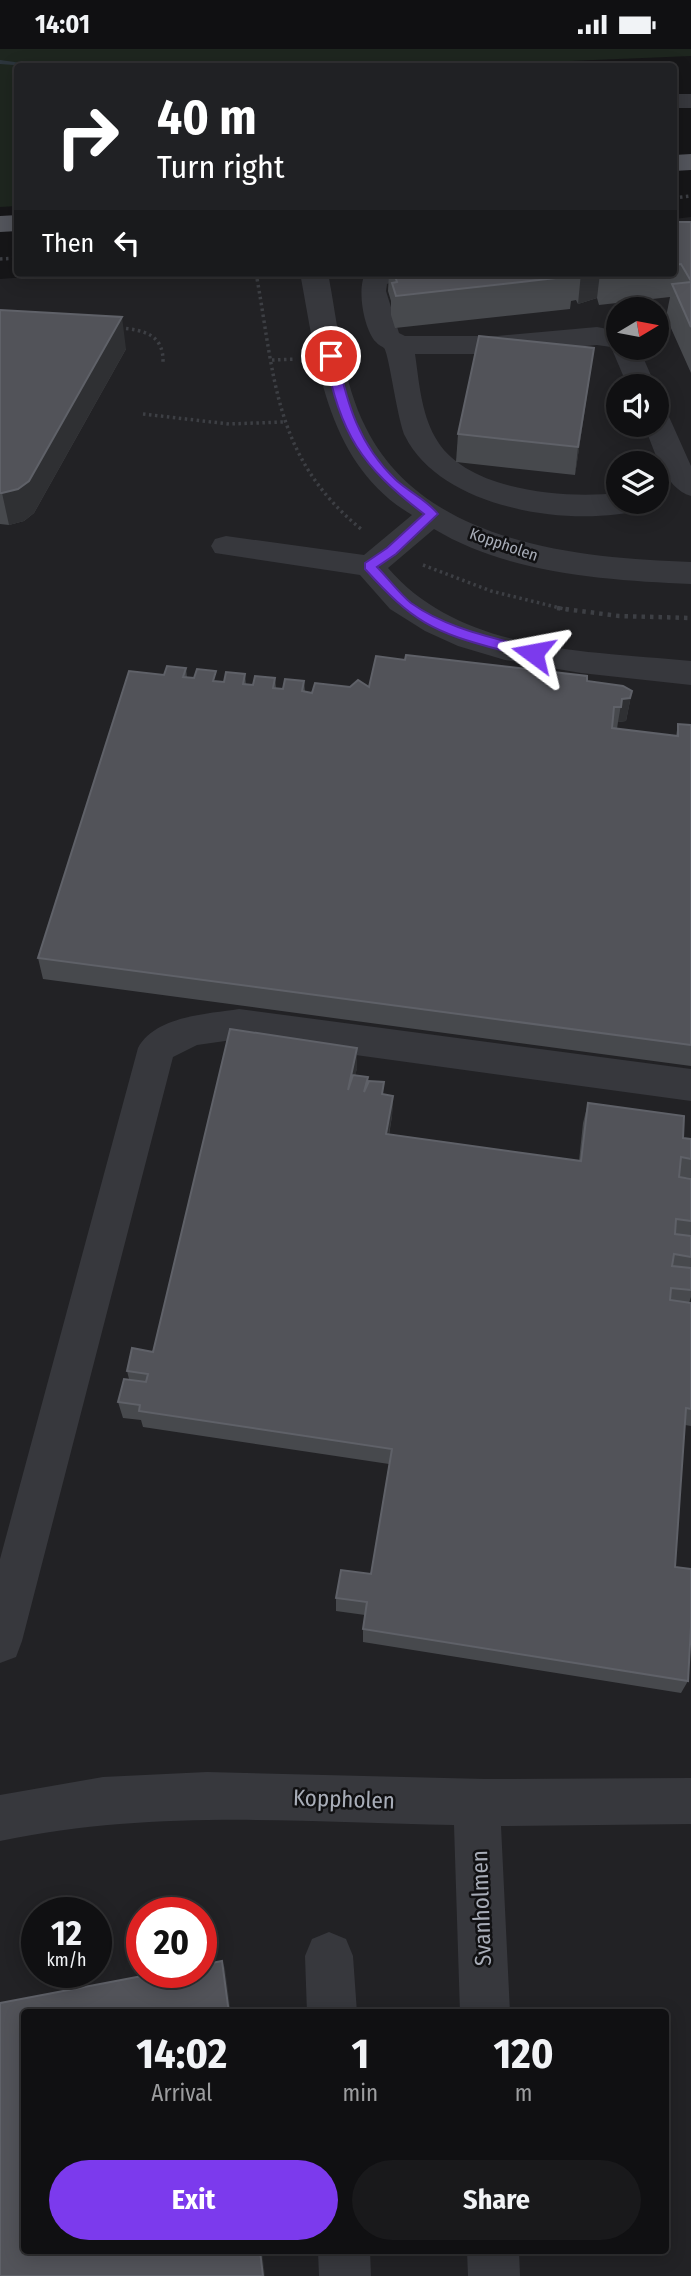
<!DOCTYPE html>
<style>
:root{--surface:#101012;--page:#19191b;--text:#f1f3f6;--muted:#9c9d9f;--line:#303032;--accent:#7c3aed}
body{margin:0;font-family:"Fira Sans Condensed",sans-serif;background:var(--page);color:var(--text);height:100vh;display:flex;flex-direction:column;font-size:26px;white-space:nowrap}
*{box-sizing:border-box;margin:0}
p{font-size:23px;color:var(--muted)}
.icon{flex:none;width:38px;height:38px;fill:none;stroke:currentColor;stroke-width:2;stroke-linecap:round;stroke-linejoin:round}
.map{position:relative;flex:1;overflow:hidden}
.sheet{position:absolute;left:21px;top:1960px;width:648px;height:245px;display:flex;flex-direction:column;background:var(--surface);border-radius:7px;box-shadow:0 4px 18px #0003,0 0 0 2px var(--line)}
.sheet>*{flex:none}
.guide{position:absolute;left:14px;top:14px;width:663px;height:214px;border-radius:7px;box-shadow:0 4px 18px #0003,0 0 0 2px var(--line);background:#202124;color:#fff;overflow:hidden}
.needle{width:46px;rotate:80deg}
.fabs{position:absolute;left:606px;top:248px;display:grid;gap:14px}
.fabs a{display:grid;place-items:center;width:63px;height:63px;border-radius:50%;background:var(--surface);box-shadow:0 4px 18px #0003,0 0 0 2px var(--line);font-size:35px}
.speed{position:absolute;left:21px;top:1848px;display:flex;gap:14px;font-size:35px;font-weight:700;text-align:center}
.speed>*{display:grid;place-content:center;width:91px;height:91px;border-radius:50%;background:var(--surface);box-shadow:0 4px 18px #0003,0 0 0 2px var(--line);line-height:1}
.speed small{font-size:18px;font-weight:400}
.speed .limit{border:10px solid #d22;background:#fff;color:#111}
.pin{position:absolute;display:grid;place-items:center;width:60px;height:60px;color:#fff;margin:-30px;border:4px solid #fff;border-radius:50%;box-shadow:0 2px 7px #0007}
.me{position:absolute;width:77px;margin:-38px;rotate:283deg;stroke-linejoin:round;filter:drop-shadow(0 0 5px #0008)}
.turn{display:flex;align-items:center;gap:24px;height:147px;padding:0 28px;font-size:32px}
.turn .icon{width:91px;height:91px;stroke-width:2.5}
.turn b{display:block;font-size:49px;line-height:60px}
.then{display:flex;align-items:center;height:66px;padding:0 28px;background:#0003;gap:14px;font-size:26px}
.eta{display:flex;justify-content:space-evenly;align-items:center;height:119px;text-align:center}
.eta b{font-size:42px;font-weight:700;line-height:49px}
.primary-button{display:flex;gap:14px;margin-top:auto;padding:14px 28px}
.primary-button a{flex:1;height:80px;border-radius:42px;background:var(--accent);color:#fff;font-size:28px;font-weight:700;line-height:80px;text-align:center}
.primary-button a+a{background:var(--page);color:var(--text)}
.status{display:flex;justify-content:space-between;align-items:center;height:49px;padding:0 35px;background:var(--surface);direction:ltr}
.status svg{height:19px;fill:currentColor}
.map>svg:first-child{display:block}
.built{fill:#222225;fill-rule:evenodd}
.green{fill:#1e261f}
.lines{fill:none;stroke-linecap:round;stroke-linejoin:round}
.stream{fill:#2c353c;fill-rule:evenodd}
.path-far1{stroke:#3d3f44;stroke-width:3.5;stroke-dasharray:2.5 3.5;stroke-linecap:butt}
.path{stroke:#3d3f44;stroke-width:4.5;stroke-dasharray:3.5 5;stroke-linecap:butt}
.minor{fill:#37383d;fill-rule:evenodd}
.major{fill:#53555c;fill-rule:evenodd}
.wall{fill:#47494d}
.shaded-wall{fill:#2f3033}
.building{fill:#525359;stroke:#5f6168;stroke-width:2}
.route{fill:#7c3aed;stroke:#51269a;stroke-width:2}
.labels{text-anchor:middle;stroke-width:5;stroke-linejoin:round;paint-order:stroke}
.far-street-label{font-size:16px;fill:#a8adb8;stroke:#111113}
.near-street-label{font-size:23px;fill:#a8adb8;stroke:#111113}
</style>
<div class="status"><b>14:01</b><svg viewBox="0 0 49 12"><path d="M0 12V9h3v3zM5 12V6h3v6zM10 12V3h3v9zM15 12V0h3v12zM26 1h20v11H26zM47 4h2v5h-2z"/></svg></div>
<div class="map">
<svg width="691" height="2227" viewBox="0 0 691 2227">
<rect width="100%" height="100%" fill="#161618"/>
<path class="built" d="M691 168V2227H0V230L79 224H674V170ZM618 261H656V299H618ZM618 338H656V376H618ZM618 415H656V453H618ZM37 1864H96V1923H37ZM142 1864H201V1923H142ZM24 1964H665V2202H24Z"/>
<polygon class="green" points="0,0 691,0 691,7 522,14 519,18 18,18 17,157 0,158"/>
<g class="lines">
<polygon class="stream" points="0,11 36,16 40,18 0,15"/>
<g class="path-far1">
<polyline points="674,149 691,147"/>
<polyline points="0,210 18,209"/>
<path d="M256 224C275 327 273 408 361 480"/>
<path d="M120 279C145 281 164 286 163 314"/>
<polyline points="272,311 296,310"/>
<polyline points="143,365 229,375 283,373"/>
<polyline points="423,516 491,542 568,561"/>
</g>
<polyline class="path" points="557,559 619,567 691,569"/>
<g class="minor">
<rect x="674" y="45" width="17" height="14"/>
<path d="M300 224H328C338 275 342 332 366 379 424 495 578 509 691 513V535C606 531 509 525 434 480L388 519C461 604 588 602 691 612V636L581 624 505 611 458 597 425 582 390 560 360 526 215 504 211 497 215 490 226 487 364 506 412 466C326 415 317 313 300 224Z"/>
<path d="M366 224H403L399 230 387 235 386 242 399 284 405 287H497L597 278 618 282V299H639L656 338H628L611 298 597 296 497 305H415C419 332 421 363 435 388 464 442 564 450 618 444V453H648L644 460C572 480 441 460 405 387 397 369 389 304 384 299 382 297 378 296 376 293 364 281 356 238 366 224Z"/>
<path d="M656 361 666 363 670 370 691 417V447C664 439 654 400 644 376H656Z"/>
<path d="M239 960 691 1020V1052L239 990 197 996 173 1008 22 1592 16 1608 0 1614V1510L138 999C155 967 207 965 239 960Z"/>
<path d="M207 1723 485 1730 691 1729V1775L501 1777 510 1964H460L454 1776C298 1773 156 1760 0 1792V1746L103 1728Z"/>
<polygon points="329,1883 346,1890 353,1907 357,1964 307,1964 305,1907 312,1890"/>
<polygon points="318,2202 370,2202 371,2227 319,2227"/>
<polygon points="467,2202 519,2202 520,2227 468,2227"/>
</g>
<g class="major">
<polygon points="691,105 691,121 674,122 674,106"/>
<polygon points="18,166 18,182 0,183 0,167"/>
</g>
</g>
<g class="wall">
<polygon points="674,173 691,173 691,324 666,268 670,248 599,256 597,249 578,255 576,251 571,252 570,260 395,279 391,266 391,252 388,242 389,224 674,224"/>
<polygon points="0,261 126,300 34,464 24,472 9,476 0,475"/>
<polygon points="594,299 575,426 456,413 458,385"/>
<polygon points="186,619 187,629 224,633 245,625 246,636 253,636 275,629 276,639 283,640 304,632 305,643 312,644 350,638 587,632 632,642 626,672 618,673 617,680 676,687 678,675 691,676 691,1017 43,930 38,909 164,626"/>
<polygon points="357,1019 355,1026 367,1036 384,1046 393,1047 392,1067 389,1086 579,1112 583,1074 588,1054 683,1089 691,1090 691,1129 679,1128 691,1130 691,1248 689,1254 691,1254 691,1377 685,1376 675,1518 688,1632 681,1644 363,1593 363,1580 365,1566 336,1562 336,1549 371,1525 389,1415 143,1378 141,1371 123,1369 118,1353 129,1330 127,1322 153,1303"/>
</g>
<g class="shaded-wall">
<polygon points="581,224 600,224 597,249 578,255"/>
<polygon points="122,268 126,300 34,464 24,472 9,476 2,444"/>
<polygon points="594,299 590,327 575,426 578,398"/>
<polygon points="632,642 626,672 618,673 622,650"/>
<polygon points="357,999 357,1019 348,1061 348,1041"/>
<polygon points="393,1047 392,1067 385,1105 386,1085"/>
<polygon points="222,1912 225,1919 231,1964 229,1964"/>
<polygon points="260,2202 262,2202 265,2227 263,2227"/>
</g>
<g class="building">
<polygon points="674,173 691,173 691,232 681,215 674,216"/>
<polygon points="394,224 572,224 574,227 396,247 392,234 397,233"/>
<polygon points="691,233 691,278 672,235"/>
<polygon points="0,261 122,268 29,432 18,440 2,444 0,444"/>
<polygon points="479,287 594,299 578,398 458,385"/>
<polygon points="406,606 587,627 587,632 623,637 632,642 630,649 622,650 621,658 614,658 612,679 678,687 678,675 691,676 691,996 38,909 129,622 164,626 167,617 186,619 183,628 194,629 197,620 216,622 213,632 224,633 226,623 245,625 243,635 253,636 255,627 275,629 273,639 283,640 285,630 304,632 302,642 312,644 315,634 350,638 358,631 369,638 376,607 405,611"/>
<polygon points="230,980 357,999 348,1041 353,1026 368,1028 364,1043 369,1032 384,1033 382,1045 393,1047 386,1085 581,1112 588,1054 684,1067 683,1089 691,1090 691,1110 681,1108 679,1128 691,1130 691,1172 676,1170 675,1185 691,1187 691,1208 674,1205 672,1217 691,1219 691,1241 671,1239 670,1251 691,1254 691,1360 686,1359 675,1518 691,1520 691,1577 688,1632 363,1580 367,1553 336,1549 341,1521 371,1525 392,1400 139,1362 140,1356 118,1353 124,1330 146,1333 148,1325 127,1322 132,1299 153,1303"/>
<polygon points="222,1912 229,1964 24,1964 24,2202 260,2202 263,2227 0,2227 0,1954 163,1923 201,1923 201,1916"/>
</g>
<path class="route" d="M331 303 337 307C347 355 359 396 396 431 409 443 427 451 438 465L396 505 377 518C388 529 399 544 411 554 449 581 494 588 538 601V608C527 610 512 604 501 601 432 583 413 573 365 520V514L387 499 424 465C360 416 341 386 325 307Z"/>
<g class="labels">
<g class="far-street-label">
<text transform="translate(504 495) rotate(19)" y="6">Koppholen</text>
</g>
<g class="near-street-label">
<text transform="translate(344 1750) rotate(2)" y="8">Koppholen</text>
<text transform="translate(481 1859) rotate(-92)" y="8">Svanholmen</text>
</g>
</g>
</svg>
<div class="fabs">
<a><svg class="needle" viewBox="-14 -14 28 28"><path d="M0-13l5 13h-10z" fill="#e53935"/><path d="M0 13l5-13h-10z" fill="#9c9d9f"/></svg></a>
<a><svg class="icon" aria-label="sound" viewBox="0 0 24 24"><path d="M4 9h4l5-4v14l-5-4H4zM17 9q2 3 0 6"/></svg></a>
<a><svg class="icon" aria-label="layers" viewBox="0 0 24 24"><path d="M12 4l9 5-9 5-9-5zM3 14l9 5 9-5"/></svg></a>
</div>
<div class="speed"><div>12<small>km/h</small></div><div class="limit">20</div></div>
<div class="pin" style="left:331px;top:307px;background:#d93025"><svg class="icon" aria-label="arrive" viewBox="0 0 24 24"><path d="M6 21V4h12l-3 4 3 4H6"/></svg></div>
<svg class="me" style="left:533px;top:604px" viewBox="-20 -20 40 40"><path d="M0-17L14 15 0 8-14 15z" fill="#7c3aed" stroke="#fff" stroke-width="4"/></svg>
<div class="guide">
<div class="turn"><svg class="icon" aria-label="right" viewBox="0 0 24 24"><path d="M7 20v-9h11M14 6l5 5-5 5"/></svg><div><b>40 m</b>Turn right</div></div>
<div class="then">Then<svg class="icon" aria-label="left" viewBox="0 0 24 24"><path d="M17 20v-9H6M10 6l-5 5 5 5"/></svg></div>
</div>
<section class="sheet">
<div class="eta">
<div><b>14:02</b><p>Arrival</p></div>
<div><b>1</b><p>min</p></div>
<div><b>120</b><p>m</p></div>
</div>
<div class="primary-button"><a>Exit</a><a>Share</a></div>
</section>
</div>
